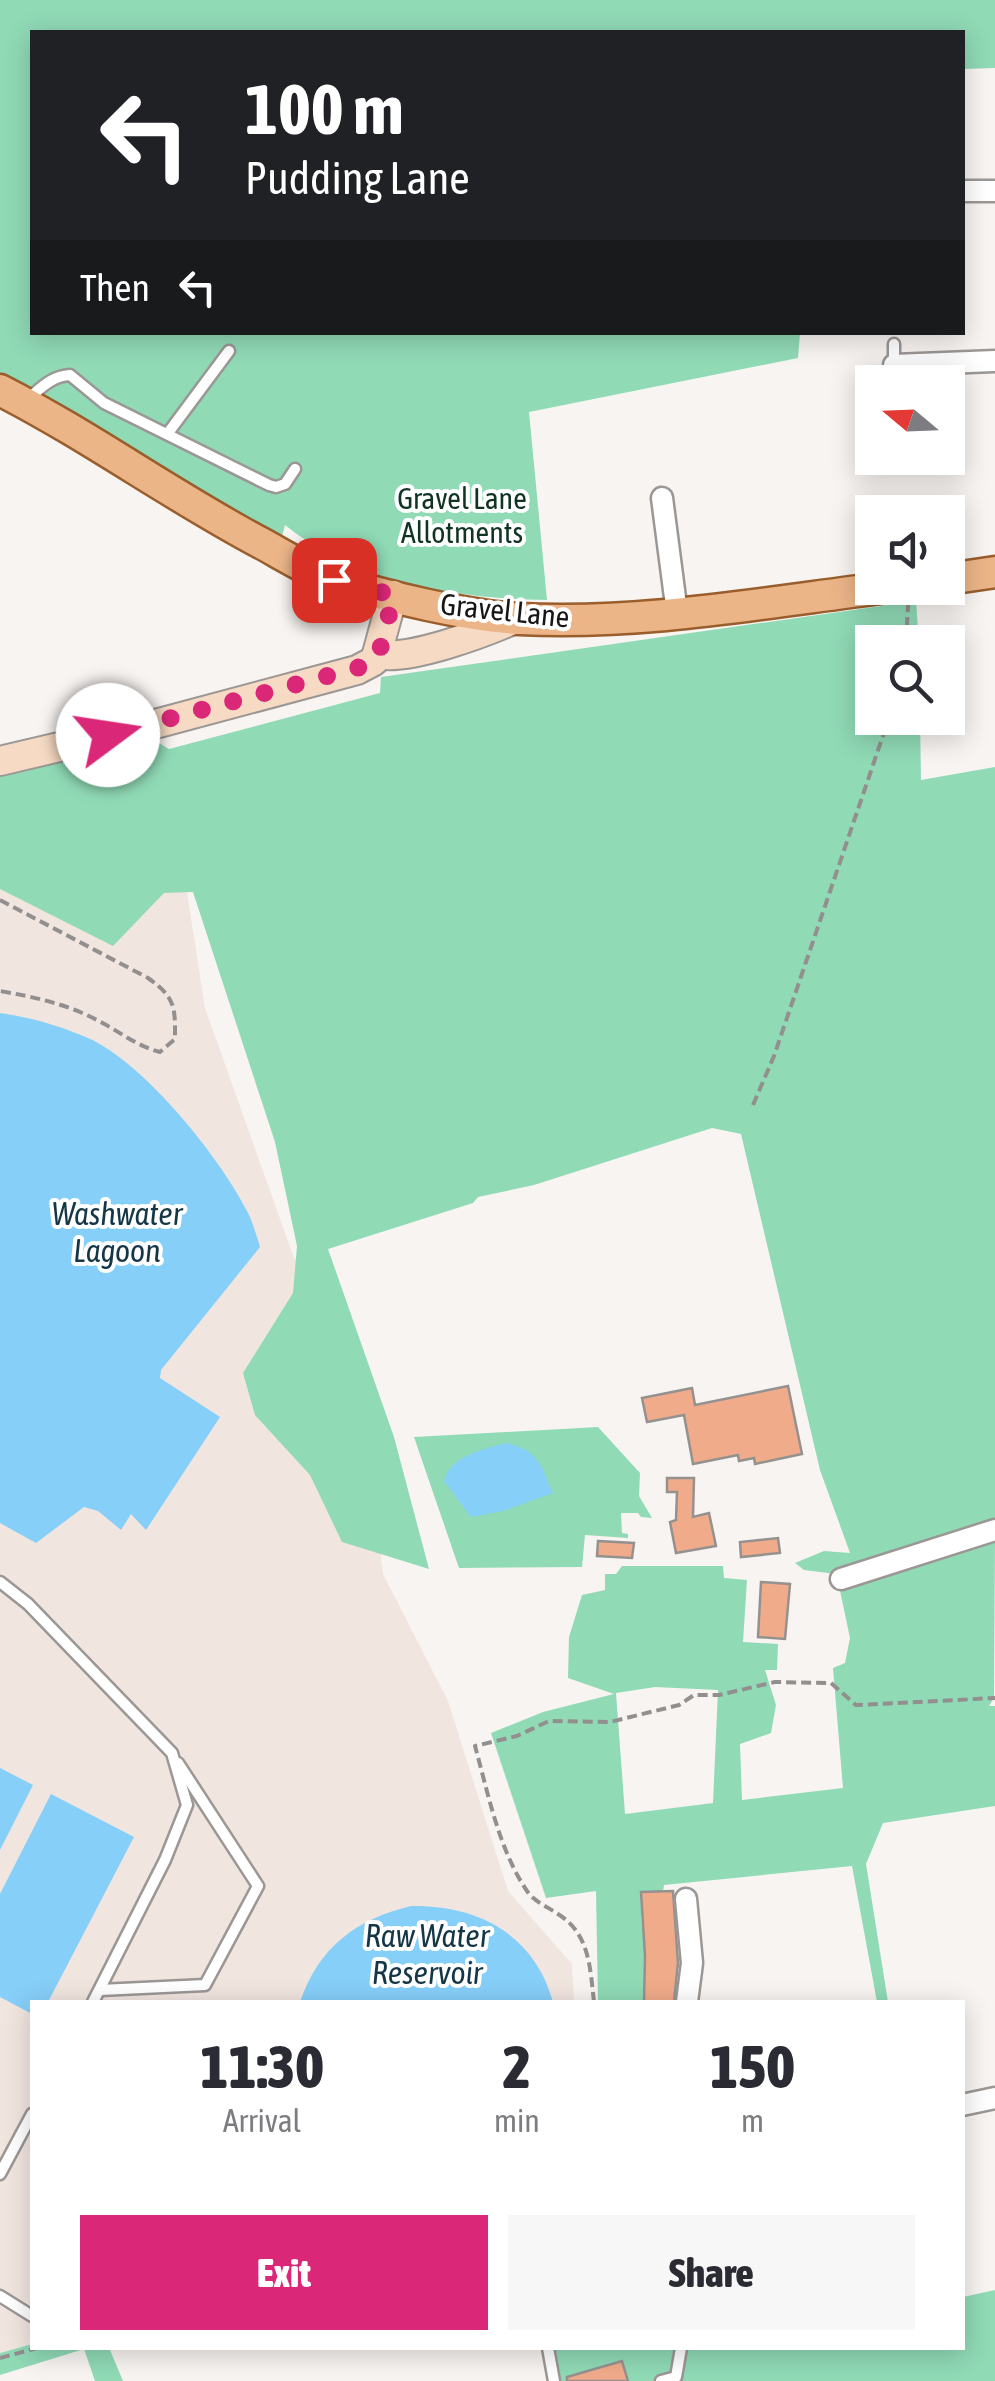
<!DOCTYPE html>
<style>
:root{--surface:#fff;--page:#f7f7f7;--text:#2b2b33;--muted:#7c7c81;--accent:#db2777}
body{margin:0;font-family:"Asap Condensed",sans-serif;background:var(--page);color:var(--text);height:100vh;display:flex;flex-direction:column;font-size:38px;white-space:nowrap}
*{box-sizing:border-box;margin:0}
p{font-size:32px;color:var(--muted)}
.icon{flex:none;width:55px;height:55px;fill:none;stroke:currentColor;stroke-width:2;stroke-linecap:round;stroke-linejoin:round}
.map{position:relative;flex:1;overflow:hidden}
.details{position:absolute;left:30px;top:2000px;width:935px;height:350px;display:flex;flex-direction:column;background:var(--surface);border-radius:0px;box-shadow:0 5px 25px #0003}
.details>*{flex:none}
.banner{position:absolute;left:30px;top:30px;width:935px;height:305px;border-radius:0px;box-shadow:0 5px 25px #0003;background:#202124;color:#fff;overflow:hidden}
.needle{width:65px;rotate:289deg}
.controls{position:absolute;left:855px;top:365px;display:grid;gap:20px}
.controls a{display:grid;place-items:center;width:110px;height:110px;border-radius:0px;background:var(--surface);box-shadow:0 5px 25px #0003;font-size:50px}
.pin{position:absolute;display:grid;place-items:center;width:85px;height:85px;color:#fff;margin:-42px;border-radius:20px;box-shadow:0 5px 15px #0006}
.me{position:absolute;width:110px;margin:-55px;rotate:76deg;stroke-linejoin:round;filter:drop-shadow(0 0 8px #0008)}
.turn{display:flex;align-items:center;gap:35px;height:210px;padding:0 50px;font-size:45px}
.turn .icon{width:130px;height:130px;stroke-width:2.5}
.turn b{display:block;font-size:70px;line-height:85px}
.then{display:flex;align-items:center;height:95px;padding:0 50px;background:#0003;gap:20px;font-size:38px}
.eta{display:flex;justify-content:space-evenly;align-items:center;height:170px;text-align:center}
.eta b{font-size:60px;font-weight:800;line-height:70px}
.button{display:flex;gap:20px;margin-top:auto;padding:20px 50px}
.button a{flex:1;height:115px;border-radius:0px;background:var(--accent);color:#fff;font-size:40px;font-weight:800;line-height:115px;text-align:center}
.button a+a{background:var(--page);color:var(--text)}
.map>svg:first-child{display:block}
.built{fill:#f1e5df}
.green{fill:#90dab6;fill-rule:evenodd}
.water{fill:#86cff9}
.building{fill:#f0ab8a;stroke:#95918f;stroke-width:2.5}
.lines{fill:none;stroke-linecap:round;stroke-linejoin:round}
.lane-casing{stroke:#9b9795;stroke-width:15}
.street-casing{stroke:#9b9795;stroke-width:25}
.secondary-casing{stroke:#9b9795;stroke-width:32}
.primary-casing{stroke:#9a5e2c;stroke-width:35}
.path{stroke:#928f8e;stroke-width:4;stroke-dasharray:10 5;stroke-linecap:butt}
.lane{stroke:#fff;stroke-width:10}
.street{stroke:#fff;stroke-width:20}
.secondary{stroke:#f6dac3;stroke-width:28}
.primary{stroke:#ecb588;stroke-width:30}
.route{stroke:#db2777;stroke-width:18;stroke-dasharray:0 32.4}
.labels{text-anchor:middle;stroke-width:8;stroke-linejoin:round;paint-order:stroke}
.park-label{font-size:30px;fill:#103324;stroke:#fff}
.street-label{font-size:30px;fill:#181616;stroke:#fff}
.water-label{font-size:32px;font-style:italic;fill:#153647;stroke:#fff}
</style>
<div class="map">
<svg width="995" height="2381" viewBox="0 0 995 2381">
<rect width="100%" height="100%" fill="#f8f4f2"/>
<polygon class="built" points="165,751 205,1008 294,1258 310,1270 374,1498 383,1574 448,1701 508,1891 572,1964 574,2002 32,2002 32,2344 0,2353 0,791"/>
<g class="green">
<path d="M0 0H995V68L963 69 962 32H32V332L800 333 798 358 529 412 547 600C459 599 356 583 285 525L273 570 86 449 0 407Z"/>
<polygon points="916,601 919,642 872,642 872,718 920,718 921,780 995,767 995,1523 836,1574 804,1570 795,1563 824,1551 850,1553 820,1470 741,1134 712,1128 534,1185 478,1197 473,1203 328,1249 394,1437 429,1569 342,1542 310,1475 255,1415 243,1373 293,1293 297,1246 275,1142 193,892 164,893 113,946 0,889 0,773 147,736 169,749 380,693 381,677"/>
<polygon points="598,1427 640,1473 639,1496 652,1518 641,1517 638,1513 621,1513 622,1533 628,1534 628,1538 585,1535 582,1567 459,1568 414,1437"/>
<path d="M995 1536 994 1698 989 1706H995V1806L883 1823 866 1864 888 2002H877L852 1866 664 1885 663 1891 641 1892V1908H657L641 1911 642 1928H645L644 2002H598L596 1891 546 1898 491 1733 543 1712 614 1694 568 1678 569 1637 582 1595 605 1590V1574H616L622 1566H723L724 1578 747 1580 743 1642 778 1644 777 1670H765L776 1705 771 1733 740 1744 742 1800 843 1788 833 1668 845 1663 850 1638 839 1586ZM655 1687 718 1690 713 1803 625 1814 616 1693Z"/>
<polygon points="995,2290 995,2381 558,2381 554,2348 962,2348 963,2297"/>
<polygon points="32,2344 32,2348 116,2348 110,2350 123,2381 95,2381 84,2349 0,2375 0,2353"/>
</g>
<g class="water">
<path d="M0 1013C30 1017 60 1026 88 1038 144 1063 219 1156 247 1211 253 1222 256 1235 260 1247L161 1370 160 1378 220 1417 146 1530 131 1514 121 1530 98 1511 84 1507 36 1543 0 1523Z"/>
<path d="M506 1443C539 1451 540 1463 553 1493L503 1511 471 1517 444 1481C450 1456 484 1449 506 1443Z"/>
<polygon points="0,1768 33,1785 0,1850"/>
<polygon points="51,1794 134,1837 48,2002 32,2002 32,2014 0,1997 0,1894"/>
<path d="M411 1906C478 1905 534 1934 553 2002H300C318 1948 356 1919 411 1906Z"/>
</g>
<g class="building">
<polygon points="788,1386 802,1454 755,1464 754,1458 739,1461 738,1455 693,1464 684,1415 647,1422 642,1398 692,1388 695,1405"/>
<polygon points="667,1478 694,1478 693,1517 709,1513 716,1546 676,1553 670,1522 676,1520 677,1492 667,1492"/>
<polygon points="778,1538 780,1553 741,1557 740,1542"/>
<polygon points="598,1541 634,1543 632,1558 597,1556"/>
<polygon points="761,1582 790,1584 785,1639 758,1637"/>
<polygon points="673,1891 678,1963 674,2002 644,2002 645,1956 641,1892"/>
<polygon points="622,2361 628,2381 567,2381 567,2377"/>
</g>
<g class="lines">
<defs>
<g id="lane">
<polyline points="894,344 894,364"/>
<path d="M29 398C42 387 52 376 70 375L104 403 269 485 276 487 285 484 295 469"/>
<polyline points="168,433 229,351"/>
<polyline points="0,1582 28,1604 172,1753 187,1805 165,1860 93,2002"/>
<polyline points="100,1990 205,1985 258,1886 178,1763"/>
<polyline points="0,2174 32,2114"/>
<polyline points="0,2296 32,2316"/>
<polyline points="548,2348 554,2381"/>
<polyline points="661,2381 676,2377 681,2348"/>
</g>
<g id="street">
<polyline points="962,191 995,191"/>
<polyline points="894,382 894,365 995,361"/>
<polyline points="662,498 677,613"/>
<polyline points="841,1579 995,1530"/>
<polyline points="686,1899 692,1963 687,2002"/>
<polyline points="962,2105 995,2098"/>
</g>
<g id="secondary">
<path d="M377 654C407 662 486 632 515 619"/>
<polyline points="0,761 144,727 357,670 374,661 377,654 393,595"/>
</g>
<g id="primary">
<path d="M0 390C90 436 172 496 261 543 285 556 310 572 335 580 386 597 467 616 520 619 641 625 762 603 882 588"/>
<polyline points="948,579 995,572"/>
</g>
</defs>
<use href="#lane" class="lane-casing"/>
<use href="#street" class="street-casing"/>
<use href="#secondary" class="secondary-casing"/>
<use href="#primary" class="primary-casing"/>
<g class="path">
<polyline points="906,642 909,588"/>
<path d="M0 900 148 978C176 998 175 1007 175 1039L160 1052C136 1046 119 1031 97 1020 66 1004 35 997 0 991"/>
<polyline points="753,1105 774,1056 889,718"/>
<path d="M594 2002C590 1968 590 1934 558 1914 548 1907 533 1901 527 1891 499 1850 488 1793 475 1746L517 1736 549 1721 610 1722 679 1705 694 1695H719L775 1682 831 1683 856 1705 995 1698"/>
<polyline points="0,2358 37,2348"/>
</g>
<use href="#lane" class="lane"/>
<use href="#street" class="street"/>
<use href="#secondary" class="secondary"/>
<use href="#primary" class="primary"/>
</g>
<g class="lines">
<path class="route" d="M108 735 368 665C387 649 387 617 393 595L334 580"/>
</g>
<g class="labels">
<g class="park-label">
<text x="462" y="509">Gravel Lane<tspan x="462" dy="34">Allotments</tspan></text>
</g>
<g class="street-label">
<text transform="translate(505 611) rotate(6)" y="10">Gravel Lane</text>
</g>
<g class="water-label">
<text x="117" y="1225">Washwater<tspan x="117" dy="37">Lagoon</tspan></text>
<text x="427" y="1947">Raw Water<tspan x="427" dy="37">Reservoir</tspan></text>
</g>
</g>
</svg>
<div class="controls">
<a><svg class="needle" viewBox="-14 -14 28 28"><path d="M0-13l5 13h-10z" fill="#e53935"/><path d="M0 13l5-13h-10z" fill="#7c7c81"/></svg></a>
<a><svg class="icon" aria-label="sound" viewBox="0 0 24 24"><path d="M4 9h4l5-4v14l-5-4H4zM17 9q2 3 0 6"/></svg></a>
<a><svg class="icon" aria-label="search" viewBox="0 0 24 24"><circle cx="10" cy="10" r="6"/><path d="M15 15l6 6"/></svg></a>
</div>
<div class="pin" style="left:334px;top:580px;background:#d93025"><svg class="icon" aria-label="arrive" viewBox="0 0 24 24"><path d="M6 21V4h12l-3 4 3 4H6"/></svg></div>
<svg class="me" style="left:108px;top:735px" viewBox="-20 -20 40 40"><circle r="19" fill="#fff"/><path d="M0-13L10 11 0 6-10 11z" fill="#db2777"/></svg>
<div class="banner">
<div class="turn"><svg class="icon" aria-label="left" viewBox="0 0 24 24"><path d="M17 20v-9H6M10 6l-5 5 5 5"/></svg><div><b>100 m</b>Pudding Lane</div></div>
<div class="then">Then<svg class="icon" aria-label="left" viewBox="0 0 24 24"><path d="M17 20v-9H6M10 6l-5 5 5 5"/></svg></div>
</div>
<section class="details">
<div class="eta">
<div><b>11:30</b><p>Arrival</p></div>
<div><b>2</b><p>min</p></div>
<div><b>150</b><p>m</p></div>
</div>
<div class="button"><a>Exit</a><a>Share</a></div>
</section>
</div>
